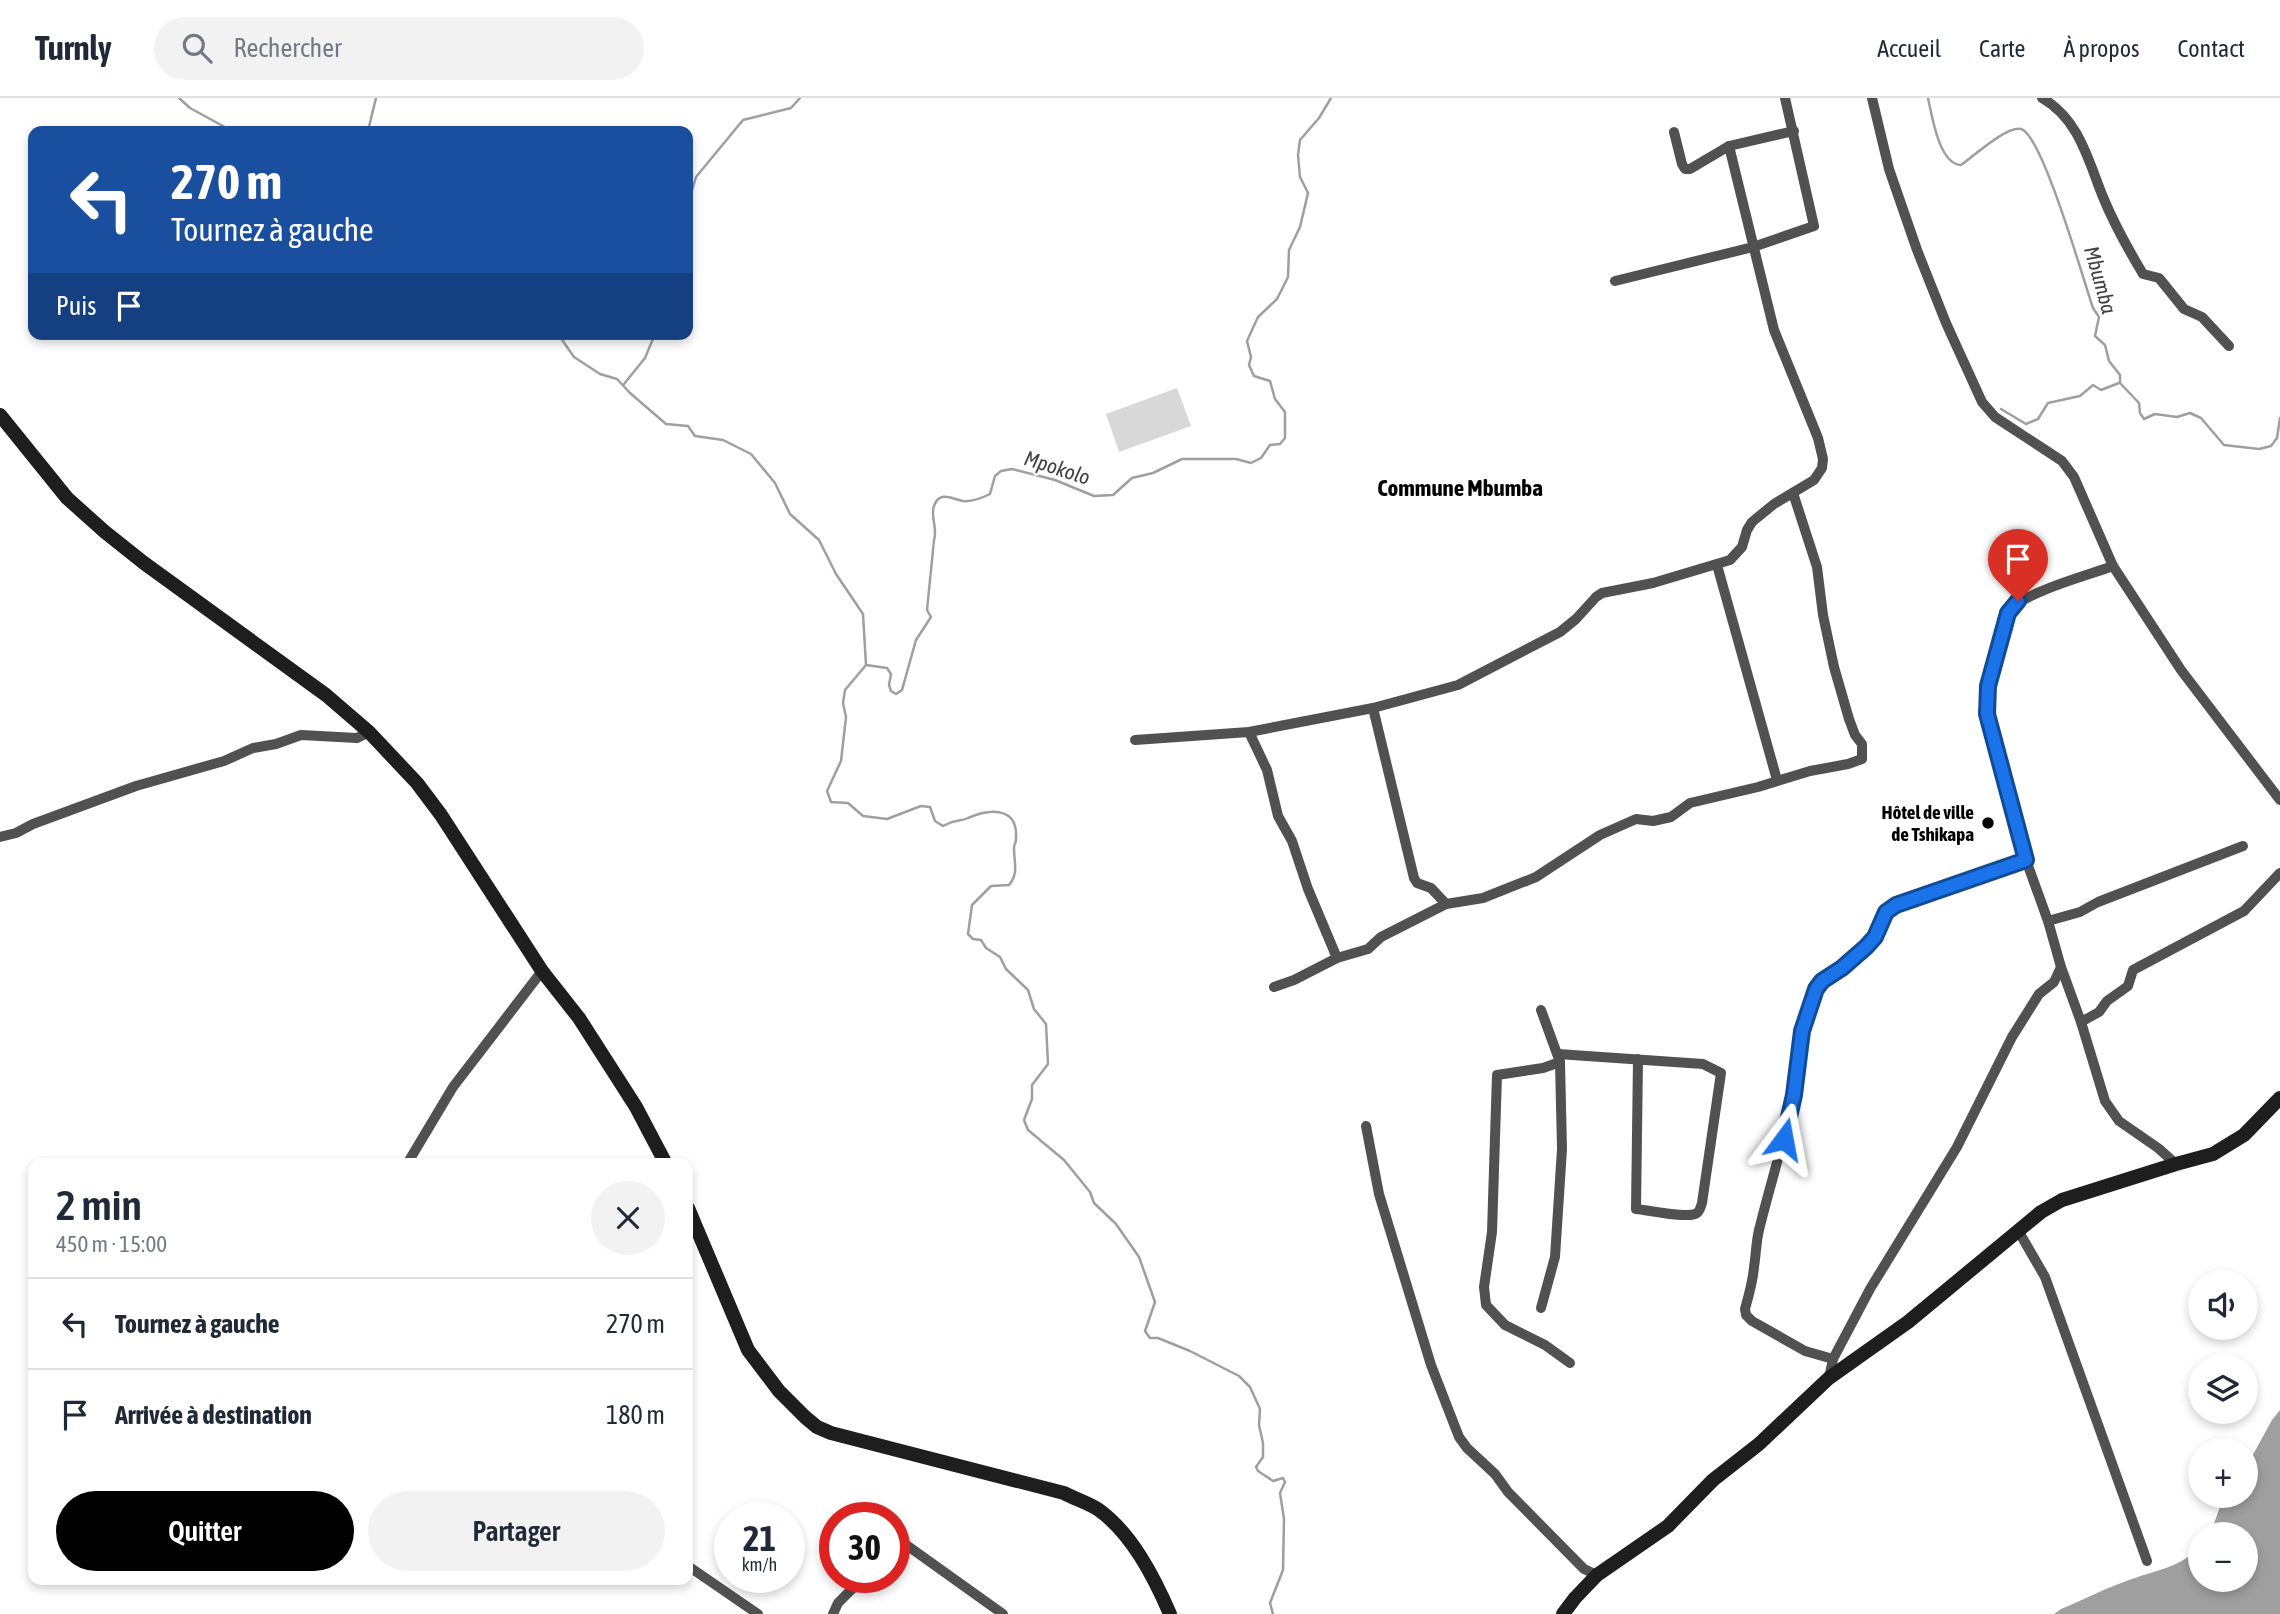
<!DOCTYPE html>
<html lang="fr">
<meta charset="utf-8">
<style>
:root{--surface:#fff;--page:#f2f2f3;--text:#1f2937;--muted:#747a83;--line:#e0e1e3;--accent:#000}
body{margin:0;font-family:"Asap Condensed",sans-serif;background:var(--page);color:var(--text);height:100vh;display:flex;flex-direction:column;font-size:26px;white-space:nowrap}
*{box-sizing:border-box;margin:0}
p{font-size:23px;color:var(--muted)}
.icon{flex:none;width:38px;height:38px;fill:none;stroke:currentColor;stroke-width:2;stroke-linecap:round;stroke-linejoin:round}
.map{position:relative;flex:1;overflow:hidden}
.panel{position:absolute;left:28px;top:1060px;width:665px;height:427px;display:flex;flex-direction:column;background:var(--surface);border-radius:14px;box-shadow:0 4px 10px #0003}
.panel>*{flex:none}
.top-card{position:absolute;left:28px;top:28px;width:665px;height:214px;border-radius:14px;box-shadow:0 4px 10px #0003;background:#1a4fa0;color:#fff;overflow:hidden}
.controls{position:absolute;left:2188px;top:1172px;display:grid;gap:14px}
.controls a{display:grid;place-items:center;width:70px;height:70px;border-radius:50%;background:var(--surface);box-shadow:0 4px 10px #0003;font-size:35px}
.speed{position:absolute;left:714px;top:1404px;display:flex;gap:14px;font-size:35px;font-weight:700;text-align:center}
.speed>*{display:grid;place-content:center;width:91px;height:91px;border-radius:50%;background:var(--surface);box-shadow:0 4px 10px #0003;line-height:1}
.speed small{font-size:18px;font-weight:400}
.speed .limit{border:10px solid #d22;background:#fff;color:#111}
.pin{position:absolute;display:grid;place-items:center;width:60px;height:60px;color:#fff;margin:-72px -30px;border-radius:50% 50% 50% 0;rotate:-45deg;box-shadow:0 0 7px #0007}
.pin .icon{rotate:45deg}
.me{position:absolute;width:77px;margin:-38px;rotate:13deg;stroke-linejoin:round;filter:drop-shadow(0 0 5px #0008)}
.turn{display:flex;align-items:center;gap:24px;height:147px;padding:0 28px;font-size:32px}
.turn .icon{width:91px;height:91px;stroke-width:2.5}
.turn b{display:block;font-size:49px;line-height:60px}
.then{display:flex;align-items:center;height:66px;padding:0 28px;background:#0003;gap:14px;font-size:26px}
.round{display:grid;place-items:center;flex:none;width:74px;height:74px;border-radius:37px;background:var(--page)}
.overview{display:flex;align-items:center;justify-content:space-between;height:119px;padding:0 28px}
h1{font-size:42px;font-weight:600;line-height:52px}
.primary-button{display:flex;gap:14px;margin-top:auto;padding:14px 28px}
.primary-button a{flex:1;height:80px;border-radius:42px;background:var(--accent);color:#fff;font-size:28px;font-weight:600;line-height:80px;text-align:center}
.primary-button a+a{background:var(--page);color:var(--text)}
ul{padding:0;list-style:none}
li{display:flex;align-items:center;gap:21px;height:91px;padding:0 28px;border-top:2px solid var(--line)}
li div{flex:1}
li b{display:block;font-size:26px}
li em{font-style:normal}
header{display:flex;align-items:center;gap:42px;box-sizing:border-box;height:98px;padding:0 35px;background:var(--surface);border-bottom:2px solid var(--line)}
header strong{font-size:33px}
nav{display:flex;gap:38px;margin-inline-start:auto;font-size:24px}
.search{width:490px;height:63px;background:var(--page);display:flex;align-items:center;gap:18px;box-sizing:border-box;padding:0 24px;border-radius:38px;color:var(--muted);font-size:26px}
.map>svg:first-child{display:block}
.green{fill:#d8d8d8}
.water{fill:#9f9f9f}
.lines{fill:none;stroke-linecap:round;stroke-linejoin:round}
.stream{stroke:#9f9f9f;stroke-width:2.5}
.minor{stroke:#515151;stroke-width:10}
.secondary{stroke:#1e1e1e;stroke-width:14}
.route-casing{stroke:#114b97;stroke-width:18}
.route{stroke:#1a73e8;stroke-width:12}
.poi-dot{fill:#000;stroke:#fff;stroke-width:2.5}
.labels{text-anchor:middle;stroke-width:5;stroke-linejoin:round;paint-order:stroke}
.poi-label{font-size:19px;font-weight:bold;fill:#000;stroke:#fff;text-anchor:end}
.water-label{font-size:21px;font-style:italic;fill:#404040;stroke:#fff}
.quarter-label{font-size:23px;font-weight:bold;fill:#000;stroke:#fff}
</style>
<header>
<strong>Turnly</strong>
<div class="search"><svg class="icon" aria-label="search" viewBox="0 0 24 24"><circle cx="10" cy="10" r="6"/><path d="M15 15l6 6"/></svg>Rechercher</div>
<nav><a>Accueil</a><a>Carte</a><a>À propos</a><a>Contact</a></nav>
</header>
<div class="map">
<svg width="2280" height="1516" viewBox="0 0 2280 1516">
<rect width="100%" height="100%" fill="#fff"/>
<polygon class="green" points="1177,290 1191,328 1119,354 1106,316"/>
<path class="water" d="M2280 1312V1516H2054L2061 1511C2085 1501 2108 1489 2132 1481 2156 1472 2184 1469 2200 1447V1482H2245V1437H2208C2216 1426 2217 1411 2226 1398H2245V1371L2272 1322Z"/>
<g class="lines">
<g class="stream">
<polyline points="179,0 190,10 232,33"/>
<path d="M1928 0C1932 18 1939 66 1961 67 1974 58 2006 28 2021 31 2042 36 2084 184 2093 210L2099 219 2095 238 2105 247 2109 263 2120 277V285L2139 305 2140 315 2144 321 2155 316 2177 319 2190 315 2201 320 2224 347 2259 351 2271 348 2277 340 2280 320"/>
<polyline points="327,33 330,33"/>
<polyline points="368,33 376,0"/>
<polyline points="688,106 696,79 743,22 791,10 800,0"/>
<path d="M558 236 574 259 600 276 617 281 630 295 666 326 688 328 695 338 723 342 751 356 775 385 790 416 819 442 836 476 863 516 866 567 845 592 843 605 846 619 841 663 827 693 831 704 848 705 863 718 887 721 921 708 930 709 935 723 943 728C955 721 960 724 968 720 989 711 1018 708 1016 740 1016 748 1014 743 1014 751 1014 765 1019 775 1009 787L991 788 972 807 968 836 973 841 981 842 986 850 1000 859 1006 871 1028 892 1034 911 1046 926 1048 966 1032 987V1001L1024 1022 1028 1032 1064 1062 1090 1094 1094 1105 1116 1126 1139 1159 1155 1204 1145 1233 1150 1240H1158L1190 1253 1239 1278 1250 1289 1260 1311 1259 1327 1263 1345V1359L1256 1369 1258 1373 1273 1383 1283 1380 1285 1384 1280 1395 1284 1421 1283 1472 1270 1505 1273 1516"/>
<polyline points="624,286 645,260 655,236"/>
<polyline points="2001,311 2026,326 2038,321 2048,305 2080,298 2093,287 2101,292 2119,285"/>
<path d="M866 567 887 570 891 576 889 587 891 593 896 596 902 592 916 542 931 519 927 512 934 442C938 430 930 419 934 408 940 392 952 401 963 403 972 404 982 400 990 396L995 378 1001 373 1012 371 1055 382 1094 398 1113 397 1132 380 1153 375 1182 361H1236L1251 365 1261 360 1270 347 1280 346 1285 340V314L1275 301 1270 283 1254 278 1249 267 1251 259 1247 243 1258 219 1277 201 1288 179 1289 152 1300 129 1308 95 1300 79 1298 57 1300 42 1319 20 1331 0"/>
</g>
<g class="minor">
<polyline points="1872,0 1889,71 1917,152 1946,225 1982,304 1995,319 2062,363 2074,379 2113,468 2181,572 2280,702"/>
<path d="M2042 0C2079 21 2088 62 2103 99 2114 126 2128 151 2143 176L2159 180 2184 211 2202 219 2229 248"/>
<polyline points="1674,34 1682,66 1685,71 1690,71 1729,48 1794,33"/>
<polyline points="1615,183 1753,149 1814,128 1785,0"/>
<polyline points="1717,467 1777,682"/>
<path d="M2113 468C2089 477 2020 495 2008 515L1988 588 1987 616 2026 762 2048 823 2061 869 2081 924 2105 1003 2119 1023 2158 1050 2176 1066"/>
<polyline points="1373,610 1414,780 1417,785 1431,790 1446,806"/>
<polyline points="1249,634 1267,672 1278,718 1292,743 1308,791 1337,860"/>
<polyline points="1135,642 1249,634 1373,610 1458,587 1560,534 1576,521 1596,499 1602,495 1653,485 1730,462 1742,449 1747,432 1752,424 1774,406 1814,382 1822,370 1823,361 1818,340 1774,232 1729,48"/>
<polyline points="0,739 16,735 33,726 136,688 224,663 253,650 276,646 301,637 357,640 369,634"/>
<polyline points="2048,823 2080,814 2098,804 2243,748"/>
<polyline points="1274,889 1294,882 1337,860 1368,851 1381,839 1446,806 1483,800 1536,779 1600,737 1636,721 1653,723 1671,719 1690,705 1758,689 1810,673 1848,666 1862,661 1862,646 1855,637 1849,621 1834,569 1823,517 1817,469 1793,395"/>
<polyline points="1541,912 1560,964 1562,1051 1555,1159 1541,1210"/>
<polyline points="2081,924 2099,914 2107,903 2128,888 2133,872 2244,813 2280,775"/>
<path d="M1558 956 1703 966 1721 975 1702 1105C1701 1108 1700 1113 1697 1115 1688 1121 1648 1112 1636 1111L1638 961"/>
<polyline points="1560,964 1543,970 1497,977 1492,1134 1484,1189 1486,1207 1505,1227 1545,1247 1570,1265"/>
<polyline points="1366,1028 1379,1096 1431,1267 1459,1339 1467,1350 1495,1376 1508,1394 1584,1471 1597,1477"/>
<polyline points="407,1066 453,989 542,873"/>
<polyline points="2019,1134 2045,1179 2147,1463"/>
<path d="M1833 1261 1805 1253 1752 1223 1746 1217 1745 1211C1749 1197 1753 1183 1754 1169 1756 1157 1756 1144 1759 1132 1770 1087 1784 1044 1793 998 1800 963 1799 923 1817 890 1823 879 1855 861 1866 850 1879 837 1881 818 1896 807L2026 762"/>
<polyline points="1829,1280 1833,1261 1870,1191 1957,1049 2012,939 2039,896 2054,884 2061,869"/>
<polyline points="894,1448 899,1445 905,1446 1003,1516"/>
<polyline points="688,1468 758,1516"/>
<polyline points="833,1516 838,1505 864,1479"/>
</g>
<g class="secondary">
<polyline points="0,317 67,400 105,434 144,465 326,597 369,634 417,685 441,717 542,873 579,920 636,1009 666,1066"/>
<path d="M688 1110 748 1252 779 1293 805 1319 817 1329 831 1335 1064 1395C1075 1401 1089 1405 1099 1412 1132 1436 1154 1479 1170 1516"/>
<polyline points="1563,1516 1575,1500 1597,1477 1668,1428 1713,1382 1759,1346 1829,1280 1908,1224 2041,1114 2062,1102 2176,1066 2213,1056 2244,1037 2280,1000"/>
</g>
</g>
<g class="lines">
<defs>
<polyline id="route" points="1784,1041 1794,997 1802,933 1816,891 1822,883 1842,870 1866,849 1875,839 1886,814 1896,807 2026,762 1987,616 1988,588 2008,515 2018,503"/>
</defs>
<use href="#route" class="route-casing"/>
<use href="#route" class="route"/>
</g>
<circle class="poi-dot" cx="1988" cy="725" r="7"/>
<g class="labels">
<g class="poi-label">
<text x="1974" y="721">Hôtel de ville<tspan x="1974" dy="22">de Tshikapa</tspan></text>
</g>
<g class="water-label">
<text transform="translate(2100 182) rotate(74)" y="7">Mbumba</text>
<text transform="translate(1057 370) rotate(18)" y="7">Mpokolo</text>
</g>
<g class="quarter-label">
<text x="1460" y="398">Commune Mbumba</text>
</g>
</g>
</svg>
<div class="controls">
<a><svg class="icon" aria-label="sound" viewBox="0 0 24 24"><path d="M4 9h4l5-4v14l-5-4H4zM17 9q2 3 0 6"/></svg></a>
<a><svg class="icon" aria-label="layers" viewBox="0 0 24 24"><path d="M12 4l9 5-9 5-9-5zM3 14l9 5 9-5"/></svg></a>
<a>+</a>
<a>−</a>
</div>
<div class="speed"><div>21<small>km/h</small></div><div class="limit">30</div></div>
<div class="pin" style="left:2018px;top:503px;background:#d93025"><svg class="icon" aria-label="arrive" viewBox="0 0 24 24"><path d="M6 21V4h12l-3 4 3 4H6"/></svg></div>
<svg class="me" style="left:1784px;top:1041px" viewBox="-20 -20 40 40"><path d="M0-17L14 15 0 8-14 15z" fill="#1a73e8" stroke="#fff" stroke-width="4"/></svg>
<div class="top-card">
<div class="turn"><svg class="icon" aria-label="left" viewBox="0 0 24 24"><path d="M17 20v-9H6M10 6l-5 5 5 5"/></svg><div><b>270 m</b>Tournez à gauche</div></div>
<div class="then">Puis<svg class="icon" aria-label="arrive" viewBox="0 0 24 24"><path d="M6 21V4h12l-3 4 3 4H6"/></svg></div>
</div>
<section class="panel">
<div class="overview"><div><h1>2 min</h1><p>450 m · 15:00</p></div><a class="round"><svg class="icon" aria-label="close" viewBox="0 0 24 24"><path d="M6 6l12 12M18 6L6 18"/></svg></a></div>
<ul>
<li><svg class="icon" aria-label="left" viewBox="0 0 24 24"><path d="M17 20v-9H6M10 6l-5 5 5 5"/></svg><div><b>Tournez à gauche</b></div><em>270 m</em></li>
<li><svg class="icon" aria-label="arrive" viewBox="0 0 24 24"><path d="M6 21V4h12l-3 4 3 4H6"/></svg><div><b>Arrivée à destination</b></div><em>180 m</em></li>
</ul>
<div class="primary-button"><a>Quitter</a><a>Partager</a></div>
</section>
</div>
